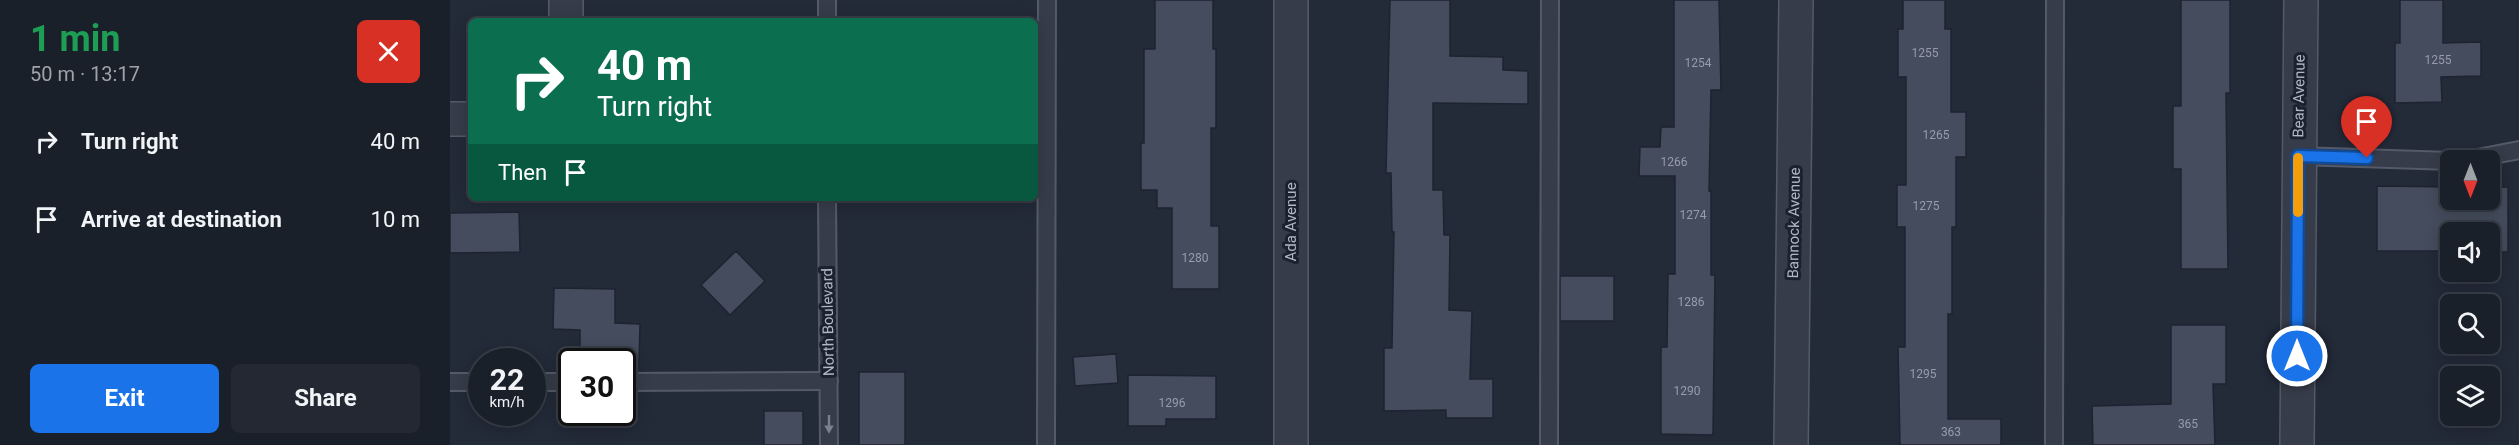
<!DOCTYPE html>
<meta charset="utf-8">
<style>
:root{--surface:#1a202a;--page:#232832;--text:#f1f3f6;--muted:#9fa3a8;--line:#383e47;--accent:#1a73e8}
body{margin:0;font-family:Roboto,sans-serif;background:var(--page);color:var(--text);height:100vh;display:flex;flex-direction:column;font-size:22px;white-space:nowrap}
*{box-sizing:border-box;margin:0}
p{font-size:20px;color:var(--muted)}
.icon{flex:none;width:33px;height:33px;fill:none;stroke:currentColor;stroke-width:2;stroke-linecap:round;stroke-linejoin:round}
.map{position:relative;flex:1;overflow:hidden}
.panel{display:flex;flex-direction:column;background:var(--surface);width:450px}
.panel>*{flex:none}
.hud{position:absolute;left:18px;top:18px;width:570px;height:183px;border-radius:9px;box-shadow:0 3px 15px #0003,0 0 0 2px var(--line);background:#0b6e4f;color:#fff;overflow:hidden}
.needle{width:39px;rotate:180deg}
.tools{position:absolute;left:1990px;top:150px;display:grid;gap:12px}
.tools a{display:grid;place-items:center;width:60px;height:60px;border-radius:9px;background:var(--surface);box-shadow:0 3px 15px #0003,0 0 0 2px var(--line);font-size:30px}
.speed{position:absolute;left:18px;top:348px;display:flex;gap:12px;font-size:30px;font-weight:700;text-align:center}
.speed>*{display:grid;place-content:center;width:78px;height:78px;border-radius:50%;background:var(--surface);box-shadow:0 3px 15px #0003,0 0 0 2px var(--line);line-height:1}
.speed small{font-size:15px;font-weight:400}
.speed .limit{border:3px solid #111;border-radius:9px;background:#fff;color:#111}
.pin{position:absolute;display:grid;place-items:center;width:51px;height:51px;color:#fff;margin:-62px -26px;border-radius:50% 50% 50% 0;rotate:-45deg;box-shadow:0 0 6px #0007}
.pin .icon{rotate:45deg}
.me{position:absolute;width:66px;margin:-33px;rotate:0deg;stroke-linejoin:round;filter:drop-shadow(0 0 4px #0008)}
.turn{display:flex;align-items:center;gap:21px;height:126px;padding:0 30px;font-size:27px}
.turn .icon{width:78px;height:78px;stroke-width:2.5}
.turn b{display:block;font-size:42px;line-height:51px}
.then{display:flex;align-items:center;height:57px;padding:0 30px;background:#0003;gap:12px;font-size:22px}
.round{display:grid;place-items:center;flex:none;width:63px;height:63px;border-radius:9px;background:var(--page)}
.overview{display:flex;align-items:center;justify-content:space-between;height:102px;padding:0 30px}
h1{font-size:36px;font-weight:700;line-height:45px;color:#1e9e55}
.primary-button{display:flex;gap:12px;margin-top:auto;padding:12px 30px}
.primary-button a{flex:1;height:69px;border-radius:9px;background:var(--accent);color:#fff;font-size:24px;font-weight:700;line-height:69px;text-align:center}
.primary-button a+a{background:var(--page);color:var(--text)}
ul{padding:0;list-style:none}
li{display:flex;align-items:center;gap:18px;height:78px;padding:0 30px}
li div{flex:1}
li b{display:block;font-size:22px}
li em{font-style:normal}
main{display:flex;flex:1;min-height:0}
.map>svg:first-child{display:block}
.building{fill:#444c5d;stroke:#1e2330;stroke-width:1.5}
.lines{fill:none;stroke-linecap:round;stroke-linejoin:round}
.service-casing{stroke:#545a67;stroke-width:20}
.minor-casing{stroke:#545a67;stroke-width:36}
.service{stroke:#363c49;stroke-width:16}
.minor{stroke:#363c49;stroke-width:33}
.oneway{fill:#7a808d}
.route-casing{stroke:#114b97;stroke-width:15}
.route{stroke:#1a73e8;stroke-width:10}
.slow{stroke:#f59e0b;stroke-width:10}
.labels{text-anchor:middle;stroke-width:6;stroke-linejoin:round;paint-order:stroke}
.number-label{font-size:12px;fill:#969cab}
.street-label{font-size:15px;fill:#b1b7c5;stroke:#1c212e}
</style>
<main>
<section class="panel">
<div class="overview"><div><h1>1 min</h1><p>50 m · 13:17</p></div><a class="round" style="background:#d93025;color:#fff"><svg class="icon" aria-label="close" viewBox="0 0 24 24"><path d="M6 6l12 12M18 6L6 18"/></svg></a></div>
<ul>
<li><svg class="icon" aria-label="right" viewBox="0 0 24 24"><path d="M7 20v-9h11M14 6l5 5-5 5"/></svg><div><b>Turn right</b></div><em>40 m</em></li>
<li><svg class="icon" aria-label="arrive" viewBox="0 0 24 24"><path d="M6 21V4h12l-3 4 3 4H6"/></svg><div><b>Arrive at destination</b></div><em>10 m</em></li>
</ul>
<div class="primary-button"><a>Exit</a><a>Share</a></div>
</section>
<div class="map">
<svg width="2069" height="445" viewBox="0 0 2069 445">
<rect width="100%" height="100%" fill="#232a38"/>
<g class="building">
<polygon points="705,0 763,0 763,49 766,49 766,128 761,128 761,226 769,226 769,289 722,289 722,208 707,208 707,190 691,190 691,143 694,143 694,49 705,49"/>
<polygon points="940,0 1000,0 1000,56 1053,57 1053,70 1078,71 1078,104 983,103 983,190 993,190 994,235 1000,235 999,310 1022,311 1020,379 1043,379 1043,418 996,418 996,410 934,411 934,348 942,348 944,232 942,232 941,173 936,173"/>
<polygon points="1224,0 1269,0 1271,90 1261,90 1259,191 1261,191 1261,275 1265,275 1263,435 1211,434 1211,347 1217,347 1218,274 1225,274 1225,176 1189,176 1190,147 1210,147 1211,127 1224,127"/>
<polygon points="1453,0 1495,0 1495,29 1501,29 1501,112 1516,112 1516,157 1506,157 1506,227 1502,227 1502,314 1498,314 1498,419 1551,419 1551,445 1450,445 1448,347 1455,347 1455,227 1447,227 1447,185 1456,185 1456,77 1448,77 1448,29 1453,29"/>
<polygon points="1731,0 1780,0 1780,93 1776,93 1778,269 1731,269 1731,169 1723,169 1723,106 1731,106"/>
<polygon points="1950,0 1993,0 1993,43 2031,42 2031,76 1991,77 1992,102 1945,103 1945,43 1950,43"/>
<polygon points="1927,186 2001,187 2001,200 2040,200 2040,187 2058,187 2058,252 2040,252 2040,232 2001,232 2001,251 1927,251"/>
<polygon points="69,212 70,252 0,253 0,213"/>
<polygon points="286,251 315,281 280,315 251,285"/>
<rect x="1110" y="276" width="54" height="45"/>
<polygon points="104,288 165,289 165,323 190,324 189,362 130,362 130,330 103,329"/>
<polygon points="1721,325 1776,325 1776,384 1763,384 1765,445 1643,445 1642,406 1721,404"/>
<polygon points="666,354 668,383 625,386 623,357"/>
<rect x="409" y="372" width="46" height="73"/>
<polygon points="678,375 766,376 766,419 716,419 716,426 678,426"/>
<rect x="314" y="411" width="39" height="34"/>
</g>
<g class="lines">
<defs>
<g id="service">
<polyline points="377,21 377,0"/>
<polyline points="1848,156 2001,161"/>
<polyline points="2017,160 2069,150"/>
<polyline points="377,198 379,445"/>
<polyline points="0,382 32,382"/>
<polyline points="82,382 122,382"/>
<polyline points="172,382 379,381"/>
<polyline points="596,445 597,0"/>
<polyline points="1099,445 1100,0"/>
<polyline points="1604,445 1605,0"/>
</g>
<g id="minor">
<polyline points="116,21 116,0"/>
<polyline points="0,119 21,119"/>
<polyline points="841,445 841,0"/>
<polyline points="1341,445 1346,0"/>
<polyline points="1847,445 1851,0"/>
</g>
</defs>
<use href="#service" class="service-casing"/>
<use href="#minor" class="minor-casing"/>
<use href="#service" class="service"/>
<use href="#minor" class="minor"/>
</g>
<defs><path id="oneway-solid" d="M-6-.8H1V-3.2L6.5 0L1 3.2V.8H-6Z" transform="scale(1.5)"/></defs>
<use class="oneway" href="#oneway-solid" transform="translate(379 424) rotate(90)"/>
<g class="lines">
<defs>
<polyline id="route" points="1847,356 1848,156 1917,158"/>
</defs>
<use href="#route" class="route-casing"/>
<use href="#route" class="route"/>
<polyline class="slow" points="1848,212 1848,158"/>
</g>
<g class="labels">
<g class="number-label">
<text x="1475" y="57">1255</text>
<text x="1988" y="64">1255</text>
<text x="1248" y="67">1254</text>
<text x="1486" y="139">1265</text>
<text x="1224" y="166">1266</text>
<text x="1476" y="210">1275</text>
<text x="1243" y="219">1274</text>
<text x="745" y="262">1280</text>
<text x="1241" y="306">1286</text>
<text x="1473" y="378">1295</text>
<text x="1237" y="395">1290</text>
<text x="722" y="407">1296</text>
<text x="1738" y="428">365</text>
<text x="1501" y="436">363</text>
</g>
<g class="street-label">
<text transform="translate(1849 96) rotate(-89)" y="5">Bear Avenue</text>
<text transform="translate(841 222) rotate(-90)" y="5">Ada Avenue</text>
<text transform="translate(1344 223) rotate(-89)" y="5">Bannock Avenue</text>
<text transform="translate(378 322) rotate(-91)" y="5">North Boulevard</text>
</g>
</g>
</svg>
<div class="tools">
<a><svg class="needle" viewBox="-14 -14 28 28"><path d="M0-13l5 13h-10z" fill="#e53935"/><path d="M0 13l5-13h-10z" fill="#9fa3a8"/></svg></a>
<a><svg class="icon" aria-label="sound" viewBox="0 0 24 24"><path d="M4 9h4l5-4v14l-5-4H4zM17 9q2 3 0 6"/></svg></a>
<a><svg class="icon" aria-label="search" viewBox="0 0 24 24"><circle cx="10" cy="10" r="6"/><path d="M15 15l6 6"/></svg></a>
<a><svg class="icon" aria-label="layers" viewBox="0 0 24 24"><path d="M12 4l9 5-9 5-9-5zM3 14l9 5 9-5"/></svg></a>
</div>
<div class="speed"><div>22<small>km/h</small></div><div class="limit">30</div></div>
<div class="pin" style="left:1917px;top:158px;background:#d93025"><svg class="icon" aria-label="arrive" viewBox="0 0 24 24"><path d="M6 21V4h12l-3 4 3 4H6"/></svg></div>
<svg class="me" style="left:1847px;top:356px" viewBox="-20 -20 40 40"><circle r="17" fill="#1a73e8" stroke="#fff" stroke-width="3"/><path d="M0-11L8 9 0 5-8 9z" fill="#fff"/></svg>
<div class="hud">
<div class="turn"><svg class="icon" aria-label="right" viewBox="0 0 24 24"><path d="M7 20v-9h11M14 6l5 5-5 5"/></svg><div><b>40 m</b>Turn right</div></div>
<div class="then">Then<svg class="icon" aria-label="arrive" viewBox="0 0 24 24"><path d="M6 21V4h12l-3 4 3 4H6"/></svg></div>
</div>
</div>
</main>
